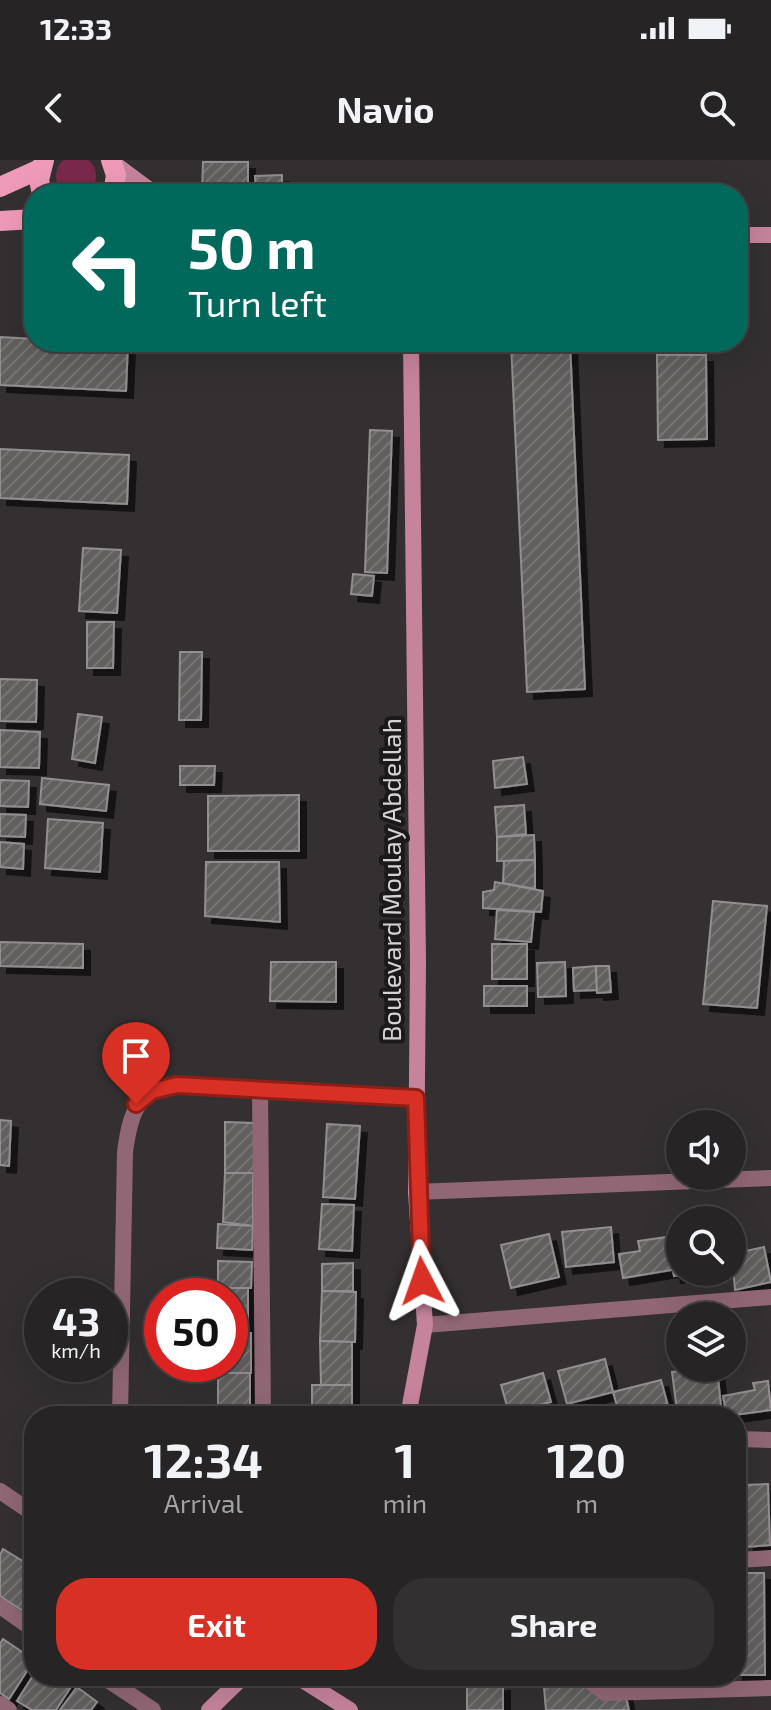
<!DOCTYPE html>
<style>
:root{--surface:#272425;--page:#333032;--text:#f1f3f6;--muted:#a4a4a7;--line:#434142;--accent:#d93025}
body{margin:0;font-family:"Exo 2",sans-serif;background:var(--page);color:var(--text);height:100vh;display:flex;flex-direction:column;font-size:30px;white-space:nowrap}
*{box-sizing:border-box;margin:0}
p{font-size:26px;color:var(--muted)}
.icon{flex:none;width:44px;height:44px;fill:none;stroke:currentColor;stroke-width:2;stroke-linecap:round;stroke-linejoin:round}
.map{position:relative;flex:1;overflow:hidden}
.sheet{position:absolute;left:24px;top:1246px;width:722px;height:280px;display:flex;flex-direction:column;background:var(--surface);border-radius:32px;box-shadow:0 8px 32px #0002,0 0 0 2px var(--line)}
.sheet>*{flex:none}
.guide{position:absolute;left:24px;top:24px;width:724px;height:168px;border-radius:32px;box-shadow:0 8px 32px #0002,0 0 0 2px var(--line);background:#00695c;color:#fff;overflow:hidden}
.fabs{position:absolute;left:666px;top:950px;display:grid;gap:16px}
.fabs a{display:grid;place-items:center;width:80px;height:80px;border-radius:50%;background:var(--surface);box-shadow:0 8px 32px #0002,0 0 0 2px var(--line);font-size:40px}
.speed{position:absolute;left:24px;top:1118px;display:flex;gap:16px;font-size:40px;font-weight:700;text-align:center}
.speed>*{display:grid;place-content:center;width:104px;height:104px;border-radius:50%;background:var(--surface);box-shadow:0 8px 32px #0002,0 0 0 2px var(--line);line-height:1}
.speed small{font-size:20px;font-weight:400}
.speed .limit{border:12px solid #d22;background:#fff;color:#111}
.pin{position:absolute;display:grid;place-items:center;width:68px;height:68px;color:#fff;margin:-82px -34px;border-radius:50% 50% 50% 0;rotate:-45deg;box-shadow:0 0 8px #0007}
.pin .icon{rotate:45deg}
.me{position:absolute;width:88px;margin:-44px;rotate:356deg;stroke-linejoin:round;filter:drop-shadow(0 0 6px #0008)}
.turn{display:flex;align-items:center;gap:28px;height:168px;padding:0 32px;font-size:36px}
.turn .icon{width:104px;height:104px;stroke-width:2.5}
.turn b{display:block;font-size:56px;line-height:68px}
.eta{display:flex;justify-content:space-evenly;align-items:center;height:136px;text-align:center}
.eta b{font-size:48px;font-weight:700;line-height:56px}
.cta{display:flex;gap:16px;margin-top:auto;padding:16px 32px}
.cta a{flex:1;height:92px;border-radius:32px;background:var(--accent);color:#fff;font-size:32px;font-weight:700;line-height:92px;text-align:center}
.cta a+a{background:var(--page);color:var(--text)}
.status{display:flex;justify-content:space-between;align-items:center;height:56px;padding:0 40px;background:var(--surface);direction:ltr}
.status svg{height:22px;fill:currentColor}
header{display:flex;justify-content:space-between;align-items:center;height:104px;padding:0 32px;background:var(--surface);font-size:36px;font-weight:700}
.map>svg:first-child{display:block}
.green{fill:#7b284d}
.building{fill:url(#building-hatch);stroke:#938e8f;stroke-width:2;filter:url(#shadow)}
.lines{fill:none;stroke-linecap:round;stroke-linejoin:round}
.street{stroke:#916775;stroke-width:16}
.secondary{stroke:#c6849c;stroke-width:16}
.primary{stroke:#ef9ab9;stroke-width:20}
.route-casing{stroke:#8d1f18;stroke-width:20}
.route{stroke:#d93025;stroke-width:14}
.labels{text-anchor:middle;stroke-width:8;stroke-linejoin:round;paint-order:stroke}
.street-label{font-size:26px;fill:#d6d3d4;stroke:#1b1919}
</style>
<div class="status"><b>12:33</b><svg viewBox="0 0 49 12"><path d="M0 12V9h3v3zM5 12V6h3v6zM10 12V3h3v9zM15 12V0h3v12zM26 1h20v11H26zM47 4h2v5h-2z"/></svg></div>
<header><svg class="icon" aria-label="back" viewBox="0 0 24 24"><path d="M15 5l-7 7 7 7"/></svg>Navio<svg class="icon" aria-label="search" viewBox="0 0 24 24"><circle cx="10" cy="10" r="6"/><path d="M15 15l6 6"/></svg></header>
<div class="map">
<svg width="771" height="1550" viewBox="0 0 771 1550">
<defs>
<pattern id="building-hatch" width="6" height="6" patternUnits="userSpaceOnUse" patternTransform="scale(2)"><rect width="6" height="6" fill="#625e5f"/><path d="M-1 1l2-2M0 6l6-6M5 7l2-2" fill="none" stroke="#787475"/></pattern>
<filter id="shadow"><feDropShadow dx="7" dy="7" stdDeviation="0" flood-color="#0009"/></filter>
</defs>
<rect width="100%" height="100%" fill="#343031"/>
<circle class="green" cx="76" cy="16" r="20"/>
<g class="building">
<polygon points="203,2 248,2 248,32 202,32"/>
<polygon points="282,15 282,28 256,29 255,16"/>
<polygon points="0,177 34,179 34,182 128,183 126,231 0,225"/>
<polygon points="511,182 570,182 585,529 527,532"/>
<polygon points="657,195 706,195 707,279 658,280"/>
<polygon points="370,270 392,271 387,413 365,412"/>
<polygon points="0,289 129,295 127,344 0,338"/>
<polygon points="83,388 121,390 117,453 79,451"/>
<polygon points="353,414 374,416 372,436 351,434"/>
<polygon points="87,462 114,462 113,508 87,508"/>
<polygon points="180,492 202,492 201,560 179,560"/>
<polygon points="0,519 37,520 36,562 0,561"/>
<polygon points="78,554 102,557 95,603 72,599"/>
<polygon points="0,570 40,572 39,608 0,607"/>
<polygon points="523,597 527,624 495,628 493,601"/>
<polygon points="180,606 215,606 214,625 180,625"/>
<polygon points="42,618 109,625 106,651 40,644"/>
<polygon points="0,620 29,621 28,647 0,646"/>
<polygon points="299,635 299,691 208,691 208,636"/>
<polygon points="524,645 526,674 497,677 495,647"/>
<polygon points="0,654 26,655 25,677 0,676"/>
<polygon points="48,659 103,663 100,712 45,708"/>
<polygon points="534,675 535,700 497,701 497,677"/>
<polygon points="0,682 24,684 23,709 0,707"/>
<polygon points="535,700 535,729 503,723 504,701"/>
<polygon points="206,702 279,702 280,762 205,756"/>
<polygon points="495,722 543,731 541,752 483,748 483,732 494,730"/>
<polygon points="713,741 767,746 757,848 703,844"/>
<polygon points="497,750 534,752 531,782 495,779"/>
<polygon points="0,782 83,784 83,808 0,806"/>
<rect x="492" y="784" width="35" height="35"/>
<polygon points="271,802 336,802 336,842 270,841"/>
<polygon points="565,802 566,836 538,837 537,803"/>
<polygon points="596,806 597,830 574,831 573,808"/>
<polygon points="596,806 609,806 611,832 597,833"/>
<rect x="484" y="826" width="43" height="20"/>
<polygon points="0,960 11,961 9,1006 0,1005"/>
<polygon points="225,962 257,963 257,1013 225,1013"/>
<polygon points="327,964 360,966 355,1039 323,1037"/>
<polygon points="225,1013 253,1013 253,1066 223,1062"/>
<polygon points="322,1044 354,1045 352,1091 319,1089"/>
<polygon points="218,1064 253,1066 252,1090 217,1088"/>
<polygon points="611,1067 614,1102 566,1107 562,1072"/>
<polygon points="549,1074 559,1117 511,1128 501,1085"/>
<polygon points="680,1075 680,1112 698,1112 674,1116 667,1077"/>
<polygon points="667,1077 672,1110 623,1118 619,1094 640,1091 638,1081"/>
<polygon points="764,1087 771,1122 735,1130 732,1094"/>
<polygon points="218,1101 252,1102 251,1128 218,1128"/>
<polygon points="353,1103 353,1131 322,1131 322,1104"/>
<polygon points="218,1128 248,1128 248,1173 230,1173 230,1136 218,1136"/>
<polygon points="322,1131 356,1132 355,1182 320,1181"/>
<polygon points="230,1173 251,1173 251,1213 218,1213 218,1204 230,1204"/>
<polygon points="320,1181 352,1182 352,1225 321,1225"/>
<polygon points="605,1199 613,1232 567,1244 558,1211"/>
<polygon points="717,1208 721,1246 677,1251 672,1212"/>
<polygon points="218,1213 250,1213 250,1246 218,1245"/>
<polygon points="543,1213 551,1242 509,1253 501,1225"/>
<polygon points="661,1220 668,1246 620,1256 613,1232"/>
<polygon points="768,1221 771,1250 727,1256 723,1236 755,1230 753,1223"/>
<rect x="312" y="1225" width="40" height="31"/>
<rect x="211" y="1246" width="46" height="10"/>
<polygon points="768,1324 770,1385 747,1387 744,1325"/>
<polygon points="3,1389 34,1408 34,1458 0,1436 0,1395"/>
<polygon points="736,1413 764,1413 765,1515 736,1515"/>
<polygon points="3,1479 34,1500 9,1539 0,1533 0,1484"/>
<polygon points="34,1514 63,1516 74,1522 56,1550 32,1550 17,1541"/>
<polygon points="543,1516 621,1516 629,1550 546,1550"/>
<polygon points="503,1524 503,1550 467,1550 467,1525"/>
<polygon points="77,1527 97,1542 91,1550 60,1550"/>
</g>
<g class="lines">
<g class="street">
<polyline points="260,929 263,1256"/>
<polyline points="416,1032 771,1018"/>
<polyline points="425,1165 771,1137"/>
<path d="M120 1256 125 992C130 955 136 930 177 925L416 938"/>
<polyline points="736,1279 771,1280"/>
<polyline points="0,1331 34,1354"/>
<polyline points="736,1400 771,1398"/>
<polyline points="0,1446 34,1470"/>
<polyline points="102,1516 153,1550"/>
<polyline points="589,1516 592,1523 605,1533 771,1528"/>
<polyline points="0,1544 9,1550"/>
</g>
<g class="secondary">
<polyline points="112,2 155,34"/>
<polyline points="738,75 771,75"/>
<polyline points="408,1256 425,1165 416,1032 418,802 411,182"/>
<polyline points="296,1516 350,1550"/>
<polyline points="209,1550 244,1516"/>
</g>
<g class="primary">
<polyline points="111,0 116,15 113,34"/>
<polyline points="0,27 40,9"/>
<polyline points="42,34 39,20 44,0"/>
<polyline points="0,61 34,59"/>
</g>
</g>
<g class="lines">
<defs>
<polyline id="route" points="136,944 152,931 177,925 416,938 422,1121"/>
</defs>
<use href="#route" class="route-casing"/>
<use href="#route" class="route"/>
</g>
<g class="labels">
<g class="street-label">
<text transform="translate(392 720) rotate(-90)" y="9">Boulevard Moulay Abdellah</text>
</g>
</g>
</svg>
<div class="fabs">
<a><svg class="icon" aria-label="sound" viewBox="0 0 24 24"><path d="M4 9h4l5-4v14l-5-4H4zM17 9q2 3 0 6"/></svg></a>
<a><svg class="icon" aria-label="search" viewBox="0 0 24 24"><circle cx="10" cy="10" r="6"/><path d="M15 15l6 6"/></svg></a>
<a><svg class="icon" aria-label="layers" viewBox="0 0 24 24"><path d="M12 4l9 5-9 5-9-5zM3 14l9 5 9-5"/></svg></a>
</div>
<div class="speed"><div>43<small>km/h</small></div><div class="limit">50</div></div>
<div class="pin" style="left:136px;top:944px;background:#d93025"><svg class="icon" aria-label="arrive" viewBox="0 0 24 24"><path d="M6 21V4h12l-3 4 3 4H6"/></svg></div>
<svg class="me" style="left:422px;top:1121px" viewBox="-20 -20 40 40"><path d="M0-17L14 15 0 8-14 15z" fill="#d93025" stroke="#fff" stroke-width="4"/></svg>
<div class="guide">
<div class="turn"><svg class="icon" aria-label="left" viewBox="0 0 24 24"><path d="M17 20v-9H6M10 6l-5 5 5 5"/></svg><div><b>50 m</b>Turn left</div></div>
</div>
<section class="sheet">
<div class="eta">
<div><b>12:34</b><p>Arrival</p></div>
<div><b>1</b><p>min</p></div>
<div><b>120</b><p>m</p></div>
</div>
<div class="cta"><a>Exit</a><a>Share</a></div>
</section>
</div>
